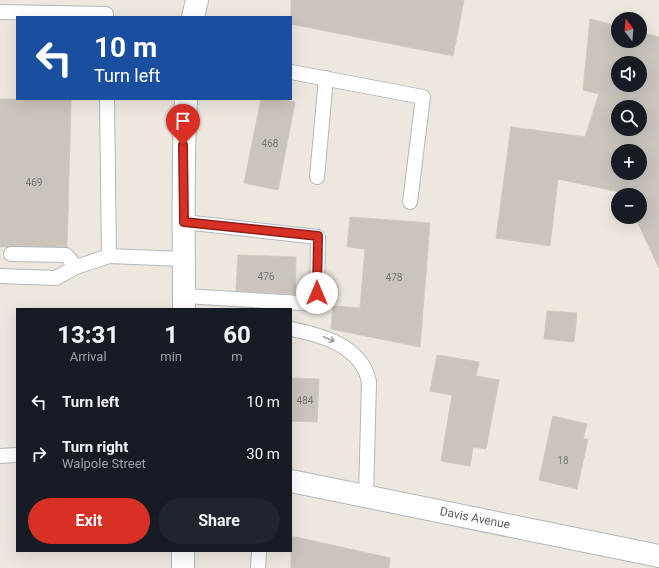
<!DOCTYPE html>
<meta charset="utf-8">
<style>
:root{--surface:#171b24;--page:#20242c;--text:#f1f3f6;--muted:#9ea1a6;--accent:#d93025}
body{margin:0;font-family:Roboto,sans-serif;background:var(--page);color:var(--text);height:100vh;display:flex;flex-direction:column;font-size:15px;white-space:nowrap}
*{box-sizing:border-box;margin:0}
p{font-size:13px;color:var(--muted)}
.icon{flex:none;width:22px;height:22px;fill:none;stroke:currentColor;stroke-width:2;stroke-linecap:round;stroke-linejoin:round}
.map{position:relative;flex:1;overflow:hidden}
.drawer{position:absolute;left:16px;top:308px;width:276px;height:244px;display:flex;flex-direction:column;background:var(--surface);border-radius:0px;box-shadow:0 4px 16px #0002}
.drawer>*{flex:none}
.guide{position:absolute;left:16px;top:16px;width:276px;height:84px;border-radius:0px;box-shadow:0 4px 16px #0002;background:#1a4fa0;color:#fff;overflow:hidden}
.needle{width:26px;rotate:344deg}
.buttons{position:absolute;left:611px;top:12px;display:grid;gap:8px}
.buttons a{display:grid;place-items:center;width:36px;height:36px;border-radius:50%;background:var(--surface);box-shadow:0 4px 16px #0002;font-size:20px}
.pin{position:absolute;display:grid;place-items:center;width:34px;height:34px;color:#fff;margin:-41px -17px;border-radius:50% 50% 50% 0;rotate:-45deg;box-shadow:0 0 4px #0007}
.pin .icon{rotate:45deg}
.me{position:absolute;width:44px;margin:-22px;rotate:0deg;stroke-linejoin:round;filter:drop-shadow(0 0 3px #0008)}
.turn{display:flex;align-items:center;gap:14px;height:84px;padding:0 12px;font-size:18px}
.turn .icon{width:52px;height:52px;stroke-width:2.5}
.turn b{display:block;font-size:28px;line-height:34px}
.eta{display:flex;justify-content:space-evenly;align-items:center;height:68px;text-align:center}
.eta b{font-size:24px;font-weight:700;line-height:28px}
.primary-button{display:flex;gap:8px;margin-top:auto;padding:8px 12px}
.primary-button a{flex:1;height:46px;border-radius:24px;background:var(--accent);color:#fff;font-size:16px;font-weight:700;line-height:46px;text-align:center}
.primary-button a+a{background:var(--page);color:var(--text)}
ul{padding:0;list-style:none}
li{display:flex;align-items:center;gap:12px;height:52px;padding:0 12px}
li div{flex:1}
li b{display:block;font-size:15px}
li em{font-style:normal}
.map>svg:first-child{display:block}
.building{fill:#cac4bd;stroke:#d2c8bc;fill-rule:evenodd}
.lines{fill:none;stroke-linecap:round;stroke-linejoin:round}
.service-casing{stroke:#b2b7bc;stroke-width:16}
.minor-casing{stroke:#b2b7bc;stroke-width:24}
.secondary-casing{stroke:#b1b7bc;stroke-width:24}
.service{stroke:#fff;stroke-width:14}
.minor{stroke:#fff;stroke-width:22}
.secondary{stroke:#fff;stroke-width:22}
.oneway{stroke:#9b9ea1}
.route-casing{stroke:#8d1f18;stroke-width:10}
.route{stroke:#d93025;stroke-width:7}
.labels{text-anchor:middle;stroke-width:3;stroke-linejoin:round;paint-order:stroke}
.number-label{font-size:10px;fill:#747879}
.street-label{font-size:12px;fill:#585e62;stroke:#fff}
</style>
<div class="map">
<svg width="659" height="568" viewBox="0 0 659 568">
<rect width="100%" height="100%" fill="#ede7de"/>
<g class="building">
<polygon points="291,0 464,0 453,56 291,24"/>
<path d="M590 19 618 26V41H640V32L659 37V268L635 217H640V195H625L624 193 558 179 550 246 496 238 511 127 585 137 599 94 583 90ZM618 63H640V85H618ZM618 107H640V129H618ZM618 151H640V173H618Z"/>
<polygon points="0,99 71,99 67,247 0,247"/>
<polygon points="261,99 279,99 295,102 278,190 244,183"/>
<polygon points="350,217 430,223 420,347 331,329 333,306 360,308 365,249 347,247"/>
<polygon points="238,255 296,257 295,294 236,291"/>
<polygon points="547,311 577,313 574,342 544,339"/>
<polygon points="437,355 479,362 476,376 499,380 486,449 473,447 470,466 441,461 452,395 430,391"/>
<polygon points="291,378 319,379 317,422 291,421"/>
<polygon points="553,416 587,424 583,439 588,439 577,489 539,480"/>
<polygon points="291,536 390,558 389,568 291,568"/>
</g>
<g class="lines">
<defs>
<g id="service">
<polyline points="0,12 106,14 106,17"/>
<polyline points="291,72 423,97 410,202"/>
<polyline points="107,99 109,256 183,259"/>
<polyline points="317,177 326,78"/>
<polyline points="184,222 318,237 317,304 184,296"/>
<polyline points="11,254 66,255 76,267"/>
<polyline points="0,276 56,278 76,267 109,256"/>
<path d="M291 329C322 335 362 346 369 382L366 496"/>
<polyline points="0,456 17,455"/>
<polyline points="258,568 259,551"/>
</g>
<polyline id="minor" points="291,481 659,556"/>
<g id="secondary">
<polyline points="193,17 197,0"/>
<path d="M184 309C184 239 182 169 186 99"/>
<polyline points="183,568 183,551"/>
</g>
</defs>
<use href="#service" class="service-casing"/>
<use href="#minor" class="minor-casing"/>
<use href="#secondary" class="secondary-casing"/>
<use href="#service" class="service"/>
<use href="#minor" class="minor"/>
<use href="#secondary" class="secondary"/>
</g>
<defs><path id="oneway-shaft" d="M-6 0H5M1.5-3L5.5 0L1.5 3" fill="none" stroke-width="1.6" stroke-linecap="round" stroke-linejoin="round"/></defs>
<use class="oneway" href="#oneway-shaft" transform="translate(329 339) rotate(23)"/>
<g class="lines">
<defs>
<polyline id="route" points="183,145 184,222 318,236 317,293"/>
</defs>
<use href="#route" class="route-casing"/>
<use href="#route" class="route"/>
</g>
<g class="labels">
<g class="number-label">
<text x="270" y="147">468</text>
<text x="34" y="186">469</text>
<text x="266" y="280">476</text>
<text x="394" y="281">478</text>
<text x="305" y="404">484</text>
<text x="563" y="464">18</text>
</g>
<g class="street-label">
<text transform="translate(475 518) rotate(11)" y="4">Davis Avenue</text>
</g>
</g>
</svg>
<div class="buttons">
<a><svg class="needle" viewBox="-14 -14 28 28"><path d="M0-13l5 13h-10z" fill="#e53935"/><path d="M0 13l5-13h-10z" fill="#9ea1a6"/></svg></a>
<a><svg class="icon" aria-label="sound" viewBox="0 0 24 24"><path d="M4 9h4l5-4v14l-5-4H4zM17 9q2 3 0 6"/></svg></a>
<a><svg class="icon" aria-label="search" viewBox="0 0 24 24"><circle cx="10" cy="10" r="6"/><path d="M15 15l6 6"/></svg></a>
<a>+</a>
<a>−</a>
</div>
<div class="pin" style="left:183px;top:145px;background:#d93025"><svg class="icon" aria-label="arrive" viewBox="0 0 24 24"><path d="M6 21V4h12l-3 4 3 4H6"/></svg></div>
<svg class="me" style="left:317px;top:293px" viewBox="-20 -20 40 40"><circle r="19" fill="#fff"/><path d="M0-13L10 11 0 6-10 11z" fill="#d93025"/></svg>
<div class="guide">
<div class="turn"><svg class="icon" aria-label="left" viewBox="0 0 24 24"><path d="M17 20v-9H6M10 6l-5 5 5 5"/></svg><div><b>10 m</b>Turn left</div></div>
</div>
<section class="drawer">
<div class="eta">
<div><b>13:31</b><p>Arrival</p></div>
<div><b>1</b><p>min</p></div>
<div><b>60</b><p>m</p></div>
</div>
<ul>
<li><svg class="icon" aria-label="left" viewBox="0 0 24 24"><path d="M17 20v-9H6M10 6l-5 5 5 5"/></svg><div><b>Turn left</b></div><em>10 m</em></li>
<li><svg class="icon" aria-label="right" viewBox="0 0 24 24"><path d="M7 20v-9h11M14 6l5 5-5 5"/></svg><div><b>Turn right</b><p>Walpole Street</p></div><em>30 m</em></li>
</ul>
<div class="primary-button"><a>Exit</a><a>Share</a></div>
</section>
</div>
